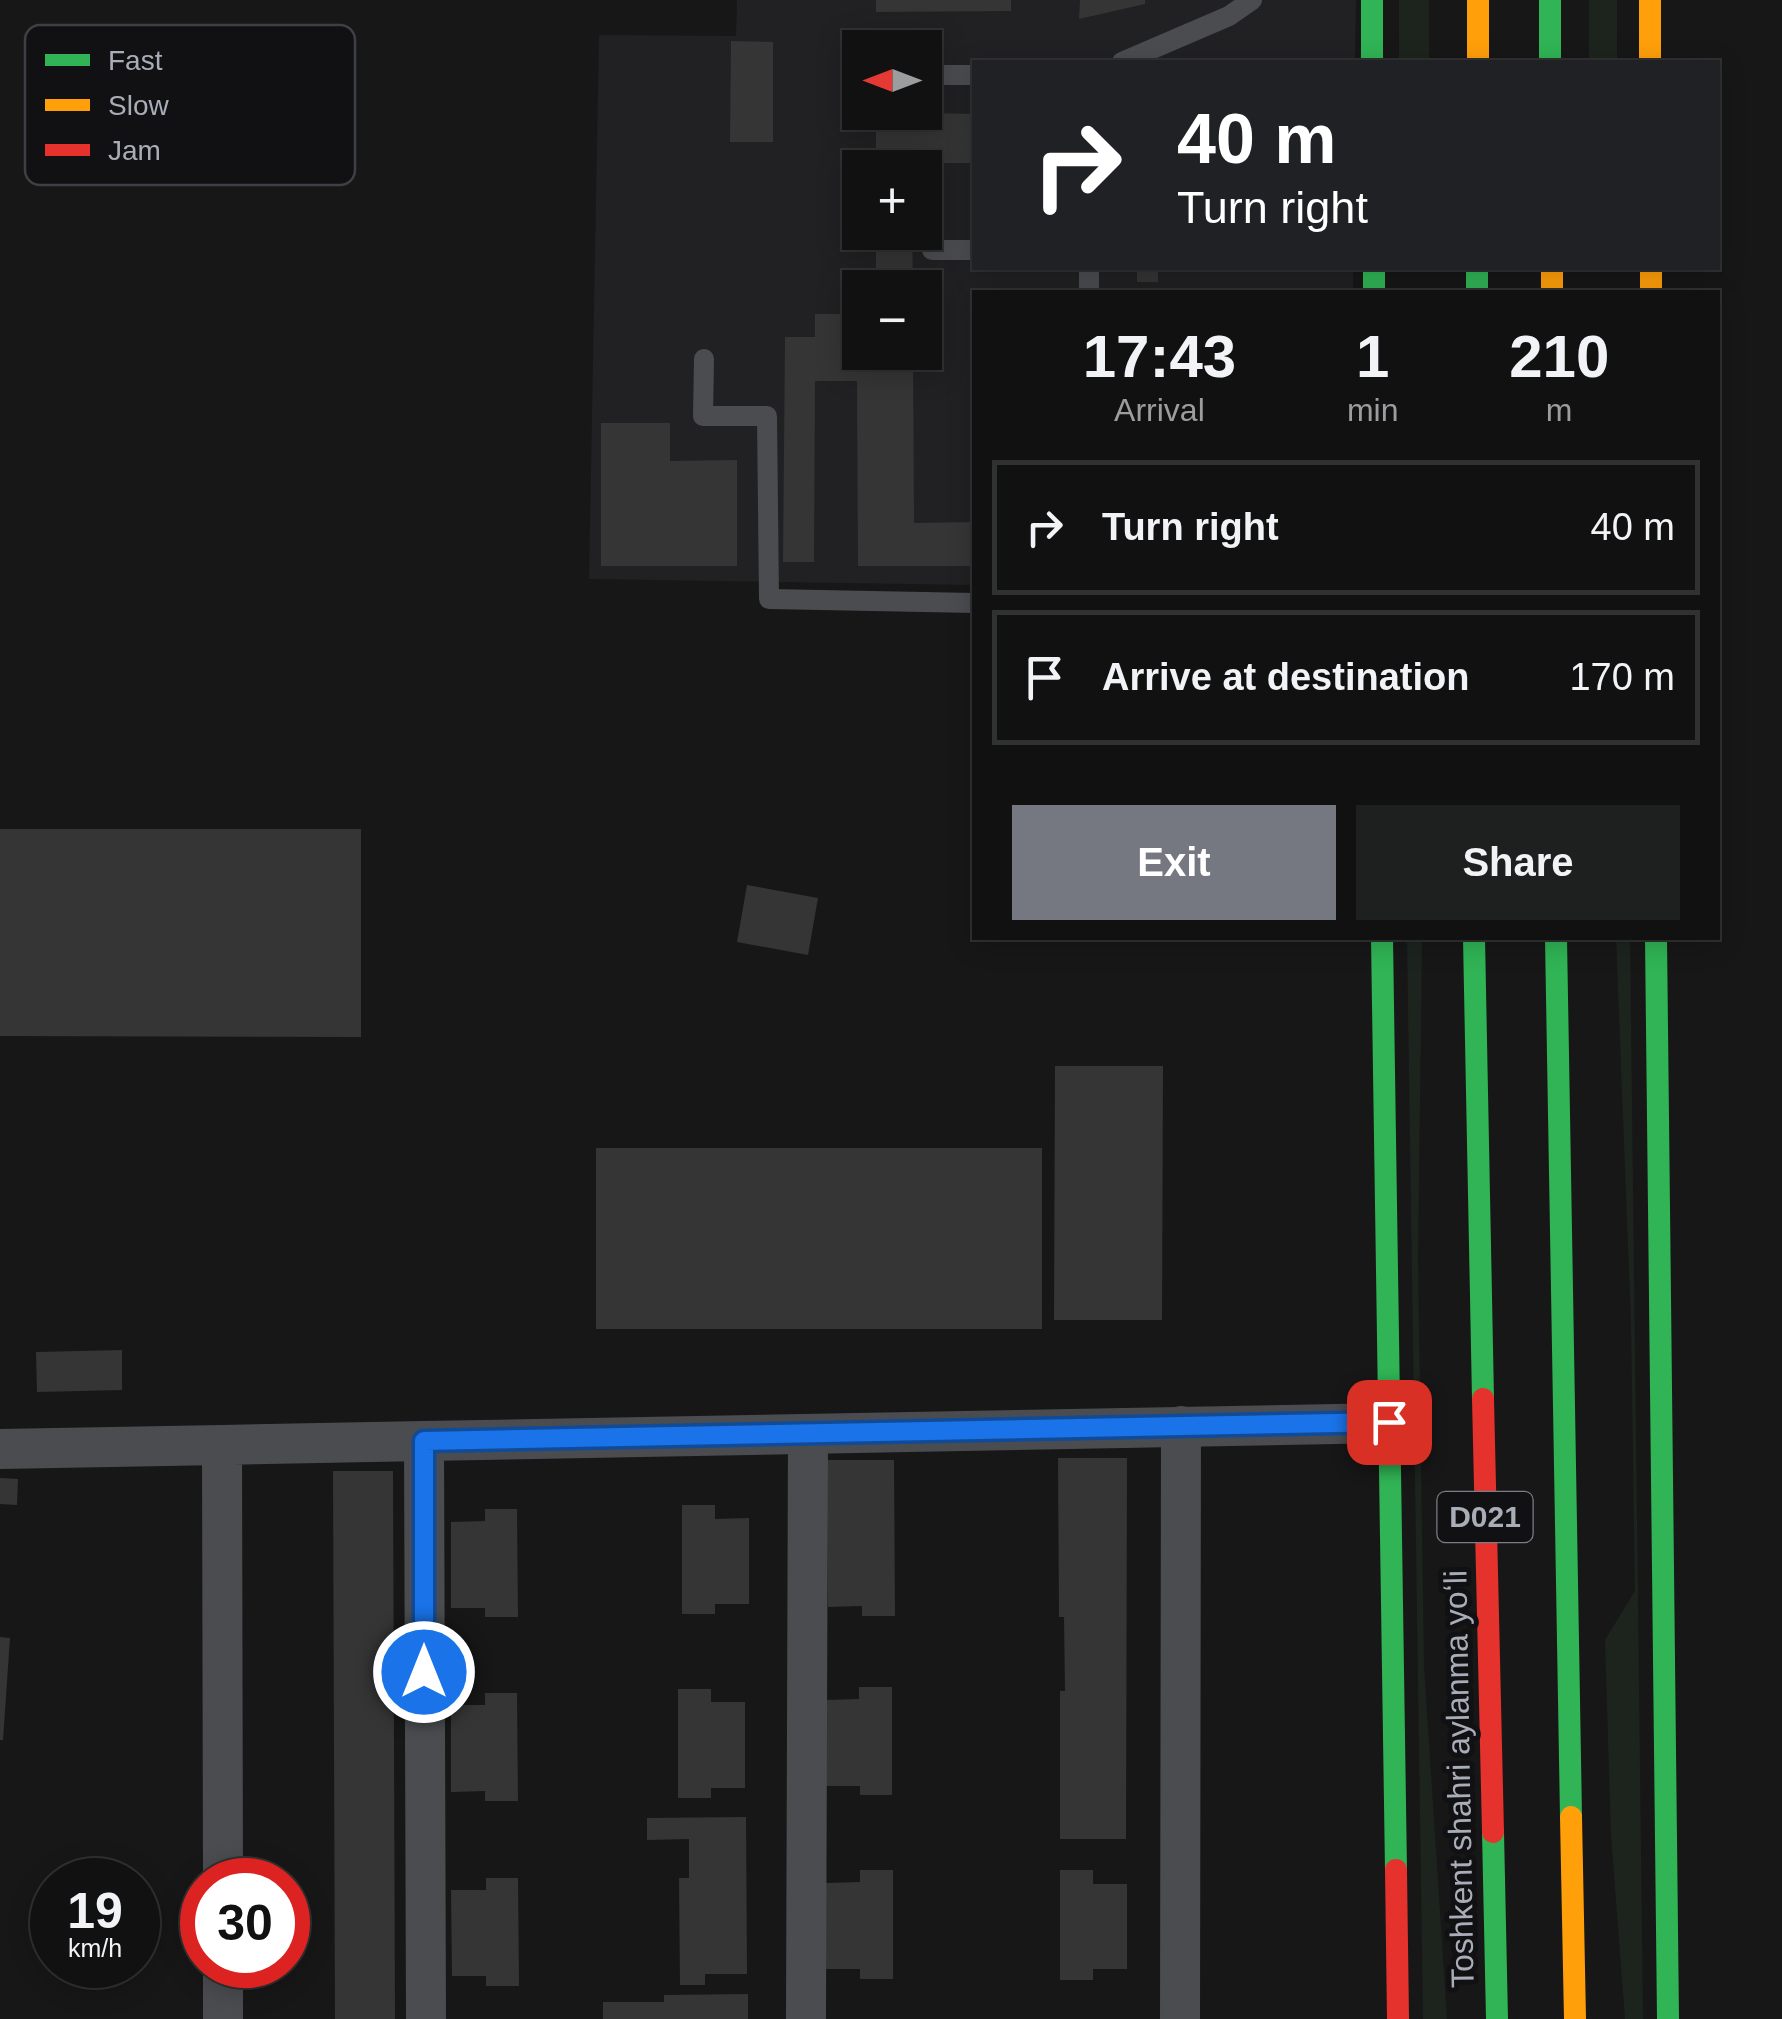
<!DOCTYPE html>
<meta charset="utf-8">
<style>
:root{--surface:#111;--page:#1e1f1f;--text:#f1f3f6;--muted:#9c9d9f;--line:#303131;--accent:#757880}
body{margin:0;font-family:Helvetica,sans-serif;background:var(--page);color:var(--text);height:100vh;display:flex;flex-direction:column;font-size:38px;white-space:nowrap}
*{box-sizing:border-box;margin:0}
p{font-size:32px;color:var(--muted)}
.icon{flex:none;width:55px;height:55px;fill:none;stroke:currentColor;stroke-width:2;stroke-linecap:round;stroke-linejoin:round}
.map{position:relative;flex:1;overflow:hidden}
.details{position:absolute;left:972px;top:290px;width:748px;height:650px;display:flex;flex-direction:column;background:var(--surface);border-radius:0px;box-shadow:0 5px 25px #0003,0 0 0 2px var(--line)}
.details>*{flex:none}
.guide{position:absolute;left:972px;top:60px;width:748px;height:210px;border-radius:0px;box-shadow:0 5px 25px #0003,0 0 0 2px var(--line);background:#202124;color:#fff;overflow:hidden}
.needle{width:65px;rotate:270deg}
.controls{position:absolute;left:842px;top:30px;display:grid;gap:20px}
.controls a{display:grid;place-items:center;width:100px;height:100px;border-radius:0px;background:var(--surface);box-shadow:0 5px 25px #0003,0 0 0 2px var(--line);font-size:50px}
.speed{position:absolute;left:30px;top:1858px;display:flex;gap:20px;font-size:50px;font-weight:700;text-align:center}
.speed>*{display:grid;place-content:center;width:130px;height:130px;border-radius:50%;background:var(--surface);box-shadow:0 5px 25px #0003,0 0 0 2px var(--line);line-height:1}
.speed small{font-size:25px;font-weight:400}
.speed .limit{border:15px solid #d22;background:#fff;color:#111}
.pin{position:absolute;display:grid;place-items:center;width:85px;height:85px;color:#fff;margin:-42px;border-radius:20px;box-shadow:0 5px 15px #0006}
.me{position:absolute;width:110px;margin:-55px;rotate:0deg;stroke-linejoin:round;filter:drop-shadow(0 0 8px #0008)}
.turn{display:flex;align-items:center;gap:35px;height:210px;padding:0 40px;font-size:45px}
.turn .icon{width:130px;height:130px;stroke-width:2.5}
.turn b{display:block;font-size:70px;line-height:85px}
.eta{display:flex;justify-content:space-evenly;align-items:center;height:170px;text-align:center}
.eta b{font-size:60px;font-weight:800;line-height:70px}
.button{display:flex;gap:20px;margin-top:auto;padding:20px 40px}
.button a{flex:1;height:115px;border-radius:0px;background:var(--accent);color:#fff;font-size:40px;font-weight:800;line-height:115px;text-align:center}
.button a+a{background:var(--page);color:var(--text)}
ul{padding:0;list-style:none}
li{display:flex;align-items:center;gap:30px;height:135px;margin:0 20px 15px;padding:0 20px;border:5px solid var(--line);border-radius:0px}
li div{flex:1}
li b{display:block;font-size:38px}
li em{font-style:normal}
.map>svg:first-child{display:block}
.built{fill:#212123;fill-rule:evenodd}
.green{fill:#1d241e}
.building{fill:#353536}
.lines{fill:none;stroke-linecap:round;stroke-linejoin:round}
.lane{stroke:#4b4c50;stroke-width:20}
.street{stroke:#4b4c50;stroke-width:40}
.fast{stroke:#30b455;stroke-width:22}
.slow{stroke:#ff9f0a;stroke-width:22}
.jam{stroke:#e5322d;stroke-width:22}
.route-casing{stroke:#114b97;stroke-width:25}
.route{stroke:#1a73e8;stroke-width:18}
.labels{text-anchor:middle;stroke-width:10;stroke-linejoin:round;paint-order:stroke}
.shield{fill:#111113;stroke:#7b7e86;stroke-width:2.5}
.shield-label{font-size:30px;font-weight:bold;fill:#a8adb8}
.street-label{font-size:32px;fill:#a8adb8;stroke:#111113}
.key{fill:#111113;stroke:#3e4045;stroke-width:2.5}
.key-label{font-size:28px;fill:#a8adb8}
</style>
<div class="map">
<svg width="1782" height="2019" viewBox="0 0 1782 2019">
<rect width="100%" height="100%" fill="#171717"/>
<path class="built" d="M737 0H1356L1355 62H975V268H1353V292H975V585L589 579 599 35 736 36ZM860 48H925V112H860ZM860 168H925V232H860ZM860 288H925V352H860Z"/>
<g class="green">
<rect x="1399" y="0" width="30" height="62"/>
<rect x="1589" y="0" width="28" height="62"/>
<polygon points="1407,938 1422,938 1422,941 1418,1260 1424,1667 1447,2019 1423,2019"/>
<polygon points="1616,938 1630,938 1643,2019 1625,2019 1611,1835 1605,1640 1635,1591 1631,1322"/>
</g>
<g class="building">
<polygon points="876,0 1011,0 1011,11 876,12"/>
<polygon points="1080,0 1145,0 1145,4 1079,19"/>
<rect x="885" y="31" width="31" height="17"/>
<polygon points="731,41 773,42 773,142 730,142"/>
<polygon points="885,112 975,114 975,163 912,163 912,168 876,168 876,114"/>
<polygon points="876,232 912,232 913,288 876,288"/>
<rect x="1137" y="268" width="21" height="14"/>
<polygon points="815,314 860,314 860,352 913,352 914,523 975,522 975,566 858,566 857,381 815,381 814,562 783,562 785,337 815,337"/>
<polygon points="601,423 670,423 670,461 737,460 737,566 601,566"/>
<polygon points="0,829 361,829 361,1037 0,1036"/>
<polygon points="747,885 818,898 808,955 737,942"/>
<polygon points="1055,1066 1163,1066 1162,1320 1054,1320"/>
<rect x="596" y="1148" width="446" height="181"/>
<polygon points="122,1350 122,1390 37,1392 36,1352"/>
<polygon points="1058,1458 1127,1458 1126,1839 1060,1839 1060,1691 1065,1691 1064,1617 1059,1617"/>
<polygon points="827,1460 894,1460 895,1616 862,1616 862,1606 828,1607"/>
<polygon points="333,1471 393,1471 395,2019 335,2019"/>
<polygon points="0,1478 18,1479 17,1505 0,1504"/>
<polygon points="682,1505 715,1505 715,1519 749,1518 749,1604 715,1604 715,1614 682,1614"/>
<polygon points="485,1509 517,1509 518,1617 485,1617 485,1608 451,1608 451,1522 485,1521"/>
<polygon points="0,1637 10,1638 3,1740 0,1740"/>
<polygon points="859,1687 892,1687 892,1795 860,1795 860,1786 825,1786 825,1700 859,1699"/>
<polygon points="678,1689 711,1689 711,1702 745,1702 745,1788 711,1788 711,1798 678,1798"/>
<polygon points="485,1693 517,1693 518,1801 485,1801 485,1791 451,1792 451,1705 485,1705"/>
<polygon points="746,1817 747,1974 705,1974 705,1985 680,1985 679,1878 689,1878 689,1839 647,1840 647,1818"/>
<polygon points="860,1870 893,1870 893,1979 860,1979 860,1969 826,1969 826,1883 860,1882"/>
<polygon points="1060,1870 1093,1870 1093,1884 1127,1884 1127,1969 1093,1969 1093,1980 1060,1980"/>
<polygon points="486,1878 518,1878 519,1986 486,1986 486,1976 452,1976 451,1890 486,1890"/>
<polygon points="748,1994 748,2019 603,2019 603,2002 664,2002 664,1995"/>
</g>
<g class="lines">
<g class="lane">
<polyline points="1122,62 1229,16 1252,0"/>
<polyline points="939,75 975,75"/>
<polyline points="932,250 975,250"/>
<polyline points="1089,292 1089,268"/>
<polyline points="704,359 703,416 767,416 769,599 975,603"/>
</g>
<g class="street">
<polyline points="0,1449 222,1445"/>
<polyline points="223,1880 222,1445 424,1441"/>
<polyline points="223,1965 223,2019"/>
<polyline points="426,2019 424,1441 1389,1423"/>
<polyline points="806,2019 808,1434"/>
<polyline points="1180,2019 1181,1426"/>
</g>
<g class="fast">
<polyline points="1372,0 1372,62"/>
<polyline points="1550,0 1550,62"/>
<polyline points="1374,268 1374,292"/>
<polyline points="1477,268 1477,292"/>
<polyline points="1382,938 1396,1870"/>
<polyline points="1474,938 1483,1399"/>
<polyline points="1556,938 1571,1817"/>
<polyline points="1656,938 1668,2019"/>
<polyline points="1493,1832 1497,2019"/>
</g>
<g class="slow">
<polyline points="1478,0 1478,62"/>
<polyline points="1650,0 1650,62"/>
<polyline points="1552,268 1552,292"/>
<polyline points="1651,268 1651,292"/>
<polyline points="1571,1817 1575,2019"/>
</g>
<g class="jam">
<polyline points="1483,1399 1493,1832"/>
<polyline points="1396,1870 1398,2019"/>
</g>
</g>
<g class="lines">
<defs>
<polyline id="route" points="424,1672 424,1441 1389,1422"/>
</defs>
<use href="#route" class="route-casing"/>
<use href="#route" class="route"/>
</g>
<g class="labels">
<rect class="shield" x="1437.5" y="1492" width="95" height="50" rx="8"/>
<g class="shield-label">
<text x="1485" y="1527">D021</text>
</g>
<g class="street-label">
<text transform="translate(1459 1779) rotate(-91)" y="11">Toshkent shahri aylanma yoʻli</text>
</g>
</g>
<rect x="25" y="25" width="330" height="160" rx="15" class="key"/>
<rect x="45" y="54" width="45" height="12" fill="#30b455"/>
<rect x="45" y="99" width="45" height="12" fill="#ff9f0a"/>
<rect x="45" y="144" width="45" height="12" fill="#e5322d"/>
<g class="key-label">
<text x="108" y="70">Fast</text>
<text x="108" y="115">Slow</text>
<text x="108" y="160">Jam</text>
</g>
</svg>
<div class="controls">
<a><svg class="needle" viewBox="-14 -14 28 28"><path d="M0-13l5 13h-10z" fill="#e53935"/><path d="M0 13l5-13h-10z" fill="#9c9d9f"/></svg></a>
<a>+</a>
<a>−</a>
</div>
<div class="speed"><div>19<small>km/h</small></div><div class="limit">30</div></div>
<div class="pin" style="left:1389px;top:1422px;background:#d93025"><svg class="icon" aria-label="arrive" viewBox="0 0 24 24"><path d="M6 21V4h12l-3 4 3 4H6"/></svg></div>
<svg class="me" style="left:424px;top:1672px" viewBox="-20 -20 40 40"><circle r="17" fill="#1a73e8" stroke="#fff" stroke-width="3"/><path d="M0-11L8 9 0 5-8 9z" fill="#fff"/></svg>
<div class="guide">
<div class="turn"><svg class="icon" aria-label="right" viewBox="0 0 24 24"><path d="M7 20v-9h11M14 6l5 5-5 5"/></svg><div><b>40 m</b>Turn right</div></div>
</div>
<section class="details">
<div class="eta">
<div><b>17:43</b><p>Arrival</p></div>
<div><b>1</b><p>min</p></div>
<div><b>210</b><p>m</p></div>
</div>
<ul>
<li><svg class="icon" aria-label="right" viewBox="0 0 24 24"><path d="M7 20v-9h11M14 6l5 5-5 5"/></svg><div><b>Turn right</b></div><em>40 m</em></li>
<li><svg class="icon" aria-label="arrive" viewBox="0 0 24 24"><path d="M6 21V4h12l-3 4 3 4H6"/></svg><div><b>Arrive at destination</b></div><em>170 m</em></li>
</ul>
<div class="button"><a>Exit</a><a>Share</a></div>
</section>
</div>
